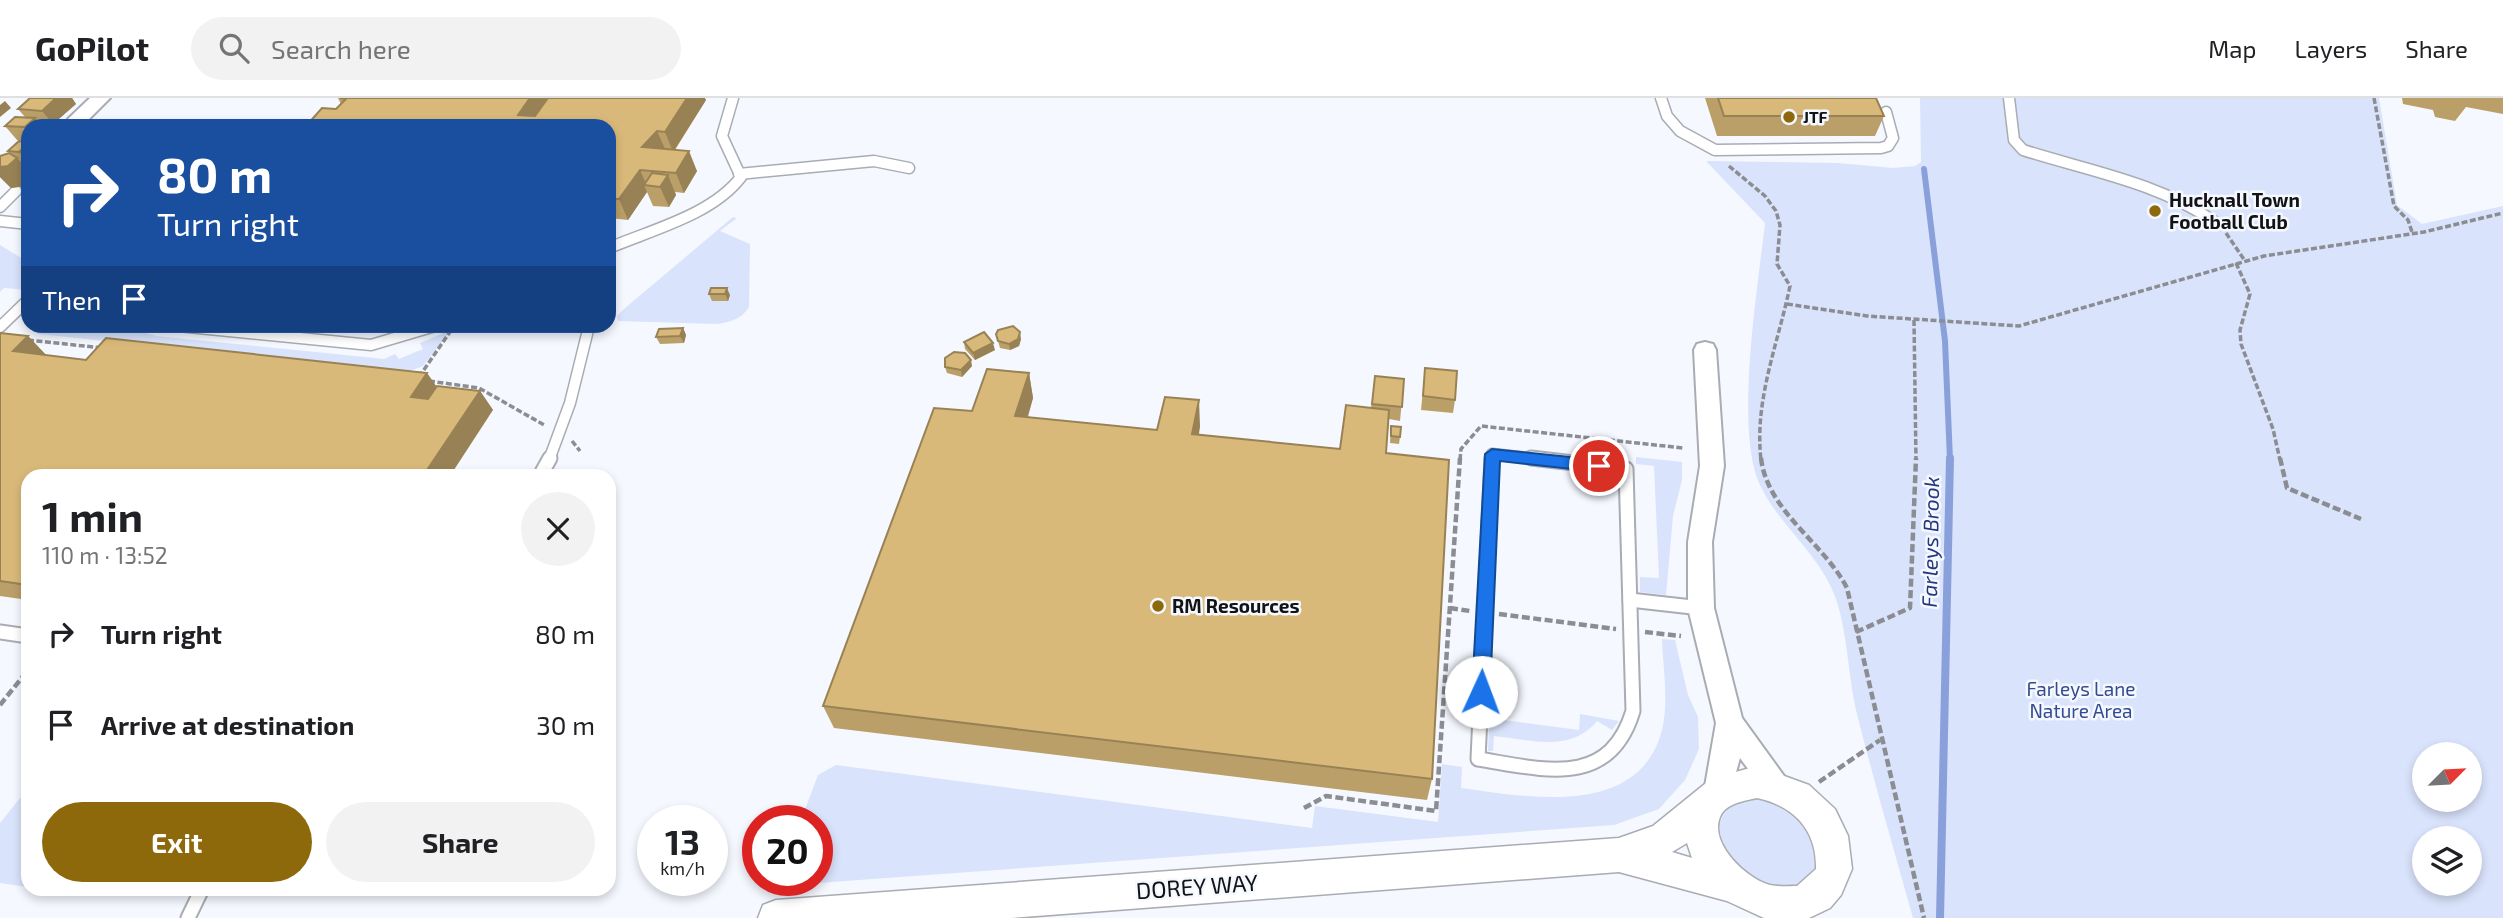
<!DOCTYPE html>
<meta charset="utf-8">
<style>
:root{--surface:#fff;--page:#f2f2f2;--text:#202124;--muted:#757577;--line:#e0e0e0;--accent:#8d690c}
body{margin:0;font-family:"Exo 2",sans-serif;background:var(--page);color:var(--text);height:100vh;display:flex;flex-direction:column;font-size:26px;white-space:nowrap}
*{box-sizing:border-box;margin:0}
p{font-size:23px;color:var(--muted)}
.icon{flex:none;width:38px;height:38px;fill:none;stroke:currentColor;stroke-width:2;stroke-linecap:round;stroke-linejoin:round}
.map{position:relative;flex:1;overflow:hidden}
.panel{position:absolute;left:21px;top:371px;width:595px;height:427px;display:flex;flex-direction:column;background:var(--surface);border-radius:21px;box-shadow:0 4px 10px #0003}
.panel>*{flex:none}
.banner{position:absolute;left:21px;top:21px;width:595px;height:214px;border-radius:21px;box-shadow:0 4px 10px #0003;background:#1a4fa0;color:#fff;overflow:hidden}
.needle{width:46px;rotate:66deg}
.buttons{position:absolute;left:2412px;top:644px;display:grid;gap:14px}
.buttons a{display:grid;place-items:center;width:70px;height:70px;border-radius:50%;background:var(--surface);box-shadow:0 4px 10px #0003;font-size:35px}
.speed{position:absolute;left:637px;top:707px;display:flex;gap:14px;font-size:35px;font-weight:700;text-align:center}
.speed>*{display:grid;place-content:center;width:91px;height:91px;border-radius:50%;background:var(--surface);box-shadow:0 4px 10px #0003;line-height:1}
.speed small{font-size:18px;font-weight:400}
.speed .limit{border:10px solid #d22;background:#fff;color:#111}
.pin{position:absolute;display:grid;place-items:center;width:60px;height:60px;color:#fff;margin:-30px;border:4px solid #fff;border-radius:50%;box-shadow:0 2px 7px #0007}
.me{position:absolute;width:77px;margin:-38px;rotate:2deg;stroke-linejoin:round;filter:drop-shadow(0 0 5px #0008)}
.turn{display:flex;align-items:center;gap:24px;height:147px;padding:0 21px;font-size:32px}
.turn .icon{width:91px;height:91px;stroke-width:2.5}
.turn b{display:block;font-size:49px;line-height:60px}
.then{display:flex;align-items:center;height:66px;padding:0 21px;background:#0003;gap:14px;font-size:26px}
.round{display:grid;place-items:center;flex:none;width:74px;height:74px;border-radius:37px;background:var(--page)}
.head{display:flex;align-items:center;justify-content:space-between;height:119px;padding:0 21px}
h1{font-size:42px;font-weight:700;line-height:52px}
.cta{display:flex;gap:14px;margin-top:auto;padding:14px 21px}
.cta a{flex:1;height:80px;border-radius:42px;background:var(--accent);color:#fff;font-size:28px;font-weight:700;line-height:80px;text-align:center}
.cta a+a{background:var(--page);color:var(--text)}
ul{padding:0;list-style:none}
li{display:flex;align-items:center;gap:21px;height:91px;padding:0 21px}
li div{flex:1}
li b{display:block;font-size:26px}
li em{font-style:normal}
header{display:flex;align-items:center;gap:42px;box-sizing:border-box;height:98px;padding:0 35px;background:var(--surface);border-bottom:2px solid var(--line)}
header strong{font-size:33px}
nav{display:flex;gap:38px;margin-inline-start:auto;font-size:24px}
.search{width:490px;height:63px;background:var(--page);display:flex;align-items:center;gap:18px;box-sizing:border-box;padding:0 24px;border-radius:38px;color:var(--muted);font-size:26px}
.map>svg:first-child{display:block}
.green{fill:#d9e3fb;fill-rule:evenodd}
.lines{fill:none;stroke-linecap:round;stroke-linejoin:round}
.stream-far1{stroke:#89a0da;stroke-width:6}
.stream{stroke:#89a0da;stroke-width:8}
.service-far1-casing{stroke:#a9acb2;stroke-width:13}
.service-casing{stroke:#a9acb2;stroke-width:17}
.minor-casing{stroke:#a9acb2;stroke-width:4}
.tertiary-casing{stroke:#a9acb2;stroke-width:3}
.path-far1{stroke:#8b8d92;stroke-width:3.5;stroke-dasharray:6 2.5;stroke-linecap:butt}
.path{stroke:#8b8d92;stroke-width:4.5;stroke-dasharray:8 3.5;stroke-linecap:butt}
.service-far1{stroke:#fff;stroke-width:10}
.service{stroke:#fff;stroke-width:13}
.minor{fill:#fff;fill-rule:evenodd}
.tertiary{fill:#fff;fill-rule:evenodd}
.wall{fill:#bb9f68}
.shaded-wall{fill:#988255}
.building{fill:#d9b979;stroke:#988255;stroke-width:2}
.route{fill:#1a73e8;stroke:#114b97;stroke-width:2}
.poi-dot{fill:#8d690c;stroke:#f5f8ff;stroke-width:2.5}
.labels{text-anchor:middle;stroke-width:5;stroke-linejoin:round;paint-order:stroke}
.far-poi-label{font-size:16px;font-weight:bold;fill:#121315;stroke:#f5f8ff;text-anchor:start}
.poi-label{font-size:19px;font-weight:bold;fill:#121315;stroke:#f5f8ff;text-anchor:start}
.park-label{font-size:19px;fill:#334b92;stroke:#f5f8ff}
.water-label{font-size:21px;font-style:italic;fill:#23387d;stroke:#f5f8ff}
.near-street-label{font-size:23px;fill:#121315;stroke:#f5f8ff}
</style>
<header>
<strong>GoPilot</strong>
<div class="search"><svg class="icon" aria-label="search" viewBox="0 0 24 24"><circle cx="10" cy="10" r="6"/><path d="M15 15l6 6"/></svg>Search here</div>
<nav><a>Map</a><a>Layers</a><a>Share</a></nav>
</header>
<div class="map">
<svg width="2503" height="820" viewBox="0 0 2503 820">
<rect width="100%" height="100%" fill="#f5f8ff"/>
<g class="green">
<path d="M1920 0H2379L2397 107 2422 126 2503 108V820H1913C1894 752 1874 684 1857 616 1848 579 1848 537 1836 501 1820 456 1780 429 1760 387 1734 332 1758 189 1765 125L1706 63 1838 65 1893 70 1915 68 1921 64ZM2424 656H2469V702H2424ZM2424 740H2469V786H2424Z"/>
<path d="M733 119 737 120 720 133 750 146 749 209C742 221 730 224 717 226L618 223 617 218 624 211Z"/>
<polygon points="0,147 28,164 26,192 4,190 0,194"/>
<polygon points="29,228 118,228 157,238 384,261 395,256 399,261 423,251 420,245 451,232 423,268 405,275 39,236"/>
<polygon points="1636,359 1682,364 1682,382 1673,418 1666,497 1640,494 1640,479 1659,480 1654,368 1636,366"/>
<path d="M1662 541 1675 542 1688 597 1698 619 1699 651 1685 682 1659 711 1614 727 776 788 769 782H817V723H779L782 714 803 717 818 677 836 667 1312 730 1315 708 1438 724 1442 666 1462 669 1461 690C1527 699 1639 721 1662 632 1669 603 1663 570 1662 541Z"/>
<path d="M1490 605 1495 606V621L1579 632 1580 616 1619 623 1612 632 1597 623C1570 655 1532 642 1494 638L1493 653H1488Z"/>
<polygon points="20,700 28,701 28,789 0,785 0,725"/>
<path d="M1746 701C1792 699 1815 727 1816 771L1800 789 1759 791 1717 749C1718 724 1720 711 1746 701Z"/>
</g>
<g class="lines">
<polyline class="stream-far1" points="1924,71 1945,243 1950,362"/>
<polyline class="stream" points="1940,820 1950,360"/>
<defs>
<g id="service-far1">
<polyline points="1661,0 1667,18 1680,33 1715,52 1881,50 1888,48 1893,40 1886,14"/>
<path d="M2009 0 2014 42 2023 52C2089 73 2157 84 2215 124"/>
<polyline points="739,76 874,63 909,70"/>
<polyline points="0,109 16,93"/>
<polyline points="0,123 28,126"/>
<path d="M609 150C651 132 712 117 741 79L722 38 733 0"/>
<polyline points="178,228 371,247 435,228"/>
<polyline points="0,229 28,202"/>
<polyline points="549,362 570,305 589,228"/>
<polyline points="1492,362 1492,356 1546,362"/>
</g>
<g id="service">
<path d="M1492 360 1478 661C1542 671 1609 692 1633 613L1626 371 1531 360"/>
<polyline points="540,378 550,360"/>
<polyline points="1630,502 1701,510"/>
<polyline points="0,534 28,538"/>
<polyline points="188,820 202,791"/>
</g>
<g id="minor">
<polygon points="90,0 110,0 85,25 71,25 68,21"/>
<polygon points="1705,244 1713,246 1716,252 1724,368 1712,444 1714,510 1742,620 1792,689 1788,698 1778,702 1768,698 1740,660 1728,703 1718,707 1708,703 1704,694 1716,625 1688,510 1688,444 1700,368 1694,252 1697,246"/>
</g>
<path id="tertiary" d="M1757 668 1809 687 1835 711 1848 738 1852 771 1841 797 1830 810 1809 820H1764L1727 803 1619 774 1011 820H758L763 807 776 802 1619 740 1653 728 1711 681ZM1757 700C1794 708 1817 732 1816 771L1797 788C1789 788 1779 789 1770 787 1747 781 1709 746 1720 719 1726 705 1744 703 1757 700ZM1687 745 1692 760 1672 754Z"/>
</defs>
<use href="#service-far1" class="service-far1-casing"/>
<use href="#service" class="service-casing"/>
<use href="#minor" class="minor-casing"/>
<use href="#tertiary" class="tertiary-casing"/>
<g class="path-far1">
<polyline points="2374,0 2394,108 2408,122 2412,134"/>
<path d="M1729 68 1765 98 1776 113 1780 127 1777 166 1790 188C1778 246 1754 302 1761 362"/>
<polyline points="2226,135 2245,163"/>
<polyline points="2236,165 2250,196 2240,232 2241,246 2273,331 2280,362"/>
<polyline points="1787,206 1867,218 2019,228 2264,158 2424,134 2503,115"/>
<polyline points="1914,222 1916,362"/>
<polyline points="453,231 473,228"/>
<polyline points="28,242 103,250"/>
<polyline points="419,279 454,228"/>
<polyline points="429,283 479,290 546,328"/>
<polyline points="572,343 580,353"/>
<polyline points="1460,362 1461,351 1481,328 1683,350"/>
</g>
<g class="path">
<path d="M1761 360C1767 413 1824 445 1847 490L1924 820"/>
<polyline points="2280,360 2287,390 2361,421"/>
<polyline points="1450,510 1470,513"/>
<polyline points="1499,516 1616,531"/>
<polyline points="1645,534 1681,538"/>
<polyline points="1856,534 1910,510 1916,360"/>
<polyline points="0,607 28,572"/>
<polyline points="1819,684 1880,642"/>
<polyline points="1304,710 1326,698 1436,713 1460,360"/>
</g>
<use href="#service-far1" class="service-far1"/>
<use href="#service" class="service"/>
<use href="#minor" class="minor"/>
<use href="#tertiary" class="tertiary"/>
</g>
<g class="wall">
<polygon points="72,0 76,6 53,26 40,25 42,28 28,28 28,42 17,42 5,28 25,19 18,11"/>
<polygon points="338,0 706,2 675,52 697,73 684,95 675,94 676,97 669,109 653,108 647,94 628,122 609,120 609,28 336,11 341,6"/>
<polygon points="1705,0 1876,0 1884,18 1875,38 1717,38"/>
<polygon points="2402,0 2503,0 2503,16 2466,9 2455,23 2435,19 2433,12 2403,6"/>
<polygon points="28,44 28,86 26,88 11,90 0,79 0,58 11,56 8,53"/>
<polygon points="711,190 730,197 728,203 712,203 709,196"/>
<polygon points="683,230 686,237 684,245 660,246 656,239"/>
<polygon points="0,235 28,238 46,257 86,262 427,275 436,289 480,293 493,312 28,378 28,502 0,498"/>
<polygon points="996,236 1021,241 1019,248 1010,252 1000,250"/>
<polygon points="964,244 995,252 975,262 965,251"/>
<polygon points="972,268 962,279 947,275 945,269"/>
<polygon points="1425,270 1455,302 1453,315 1421,312"/>
<polygon points="1029,275 1033,300 1028,319 1157,332 1200,328 1199,337 1340,351 1371,310 1375,278 1404,281 1400,323 1389,321 1386,355 1432,681 1427,702 834,630 823,608 972,313"/>
<polygon points="1391,328 1400,339 1399,346 1390,345"/>
</g>
<g class="shaded-wall">
<polygon points="56,0 72,0 76,6 53,26 42,13"/>
<polygon points="530,0 555,0 534,28 518,17"/>
<polygon points="687,0 705,0 706,2 673,54 665,34"/>
<polygon points="5,3 11,10 0,19 0,7"/>
<polygon points="35,20 42,28 28,28 28,32 25,29"/>
<polygon points="657,33 666,53 642,49"/>
<polygon points="28,46 28,64 19,54"/>
<polygon points="689,53 697,73 684,95 676,75"/>
<polygon points="17,60 28,72 28,86 26,88 11,90 0,79 0,69"/>
<polygon points="640,72 647,88 644,87 647,94 628,122 619,101"/>
<polygon points="668,77 676,97 669,109 660,89"/>
<polygon points="727,190 730,197 728,203 725,196"/>
<polygon points="683,230 686,237 684,245 680,238"/>
<polygon points="1020,234 1021,241 1019,248 1010,252 1009,246"/>
<polygon points="28,238 47,258 13,253"/>
<polygon points="993,245 995,252 975,262 973,255"/>
<polygon points="971,262 972,268 962,279 961,272"/>
<polygon points="427,275 441,295 425,318 411,299"/>
<polygon points="1029,275 1033,300 1020,343 1015,318"/>
<polygon points="480,293 493,312 450,378 423,378"/>
<polygon points="1199,302 1200,328 1194,361 1192,336"/>
</g>
<g class="building">
<polygon points="30,0 56,0 42,13 18,11"/>
<polygon points="340,0 530,0 518,17 535,18 548,0 687,0 665,34 657,33 642,49 689,53 676,75 640,72 619,101 609,101 609,28 306,28 322,10 336,11 346,1"/>
<polygon points="1718,0 1876,0 1884,18 1724,18"/>
<polygon points="15,19 35,20 25,29 5,28"/>
<polygon points="19,43 28,44 28,46 19,54 8,53"/>
<polygon points="9,55 17,60 8,68 0,69 0,58"/>
<polygon points="652,75 668,77 660,89 644,87"/>
<polygon points="711,190 727,190 725,196 709,196"/>
<polygon points="1013,228 1020,234 1018,241 1009,246 998,243 996,236 998,232"/>
<polygon points="683,230 680,238 656,239 659,231"/>
<polygon points="984,234 993,245 973,255 964,244"/>
<polygon points="0,235 28,238 13,253 86,262 106,240 427,275 411,299 428,301 437,288 480,293 423,378 28,378 28,487 0,483"/>
<polygon points="954,254 965,255 971,262 961,272 945,269 945,260"/>
<polygon points="1425,270 1457,273 1455,302 1423,298"/>
<polygon points="987,271 1029,275 1015,318 1157,332 1165,299 1199,302 1192,336 1340,351 1346,307 1389,312 1386,355 1449,362 1432,681 823,608 934,310 972,313"/>
<polygon points="1375,278 1404,281 1402,309 1372,306"/>
<polygon points="1391,328 1401,329 1400,339 1391,338"/>
</g>
<polygon class="route" points="1492,351 1599,362 1607,368 1599,374 1500,363 1490,594 1481,602 1472,594 1485,356"/>
<g class="poi-dot">
<circle cx="1789" cy="19" r="7"/>
<circle cx="2155" cy="113" r="7"/>
<circle cx="1158" cy="508" r="7"/>
</g>
<g class="labels">
<g class="far-poi-label">
<text x="1803" y="25">JTF</text>
</g>
<g class="poi-label">
<text x="2169" y="109">Hucknall Town<tspan x="2169" dy="22">Football Club</tspan></text>
<text x="1172" y="515">RM Resources</text>
</g>
<g class="park-label">
<text x="2081" y="598">Farleys Lane<tspan x="2081" dy="22">Nature Area</tspan></text>
</g>
<g class="water-label">
<text transform="translate(1931 444) rotate(-89)" y="7">Farleys Brook</text>
</g>
<g class="near-street-label">
<text transform="translate(1197 789) rotate(-4)" y="8">DOREY WAY</text>
</g>
</g>
</svg>
<div class="buttons">
<a><svg class="needle" viewBox="-14 -14 28 28"><path d="M0-13l5 13h-10z" fill="#e53935"/><path d="M0 13l5-13h-10z" fill="#757577"/></svg></a>
<a><svg class="icon" aria-label="layers" viewBox="0 0 24 24"><path d="M12 4l9 5-9 5-9-5zM3 14l9 5 9-5"/></svg></a>
</div>
<div class="speed"><div>13<small>km/h</small></div><div class="limit">20</div></div>
<div class="pin" style="left:1599px;top:368px;background:#d93025"><svg class="icon" aria-label="arrive" viewBox="0 0 24 24"><path d="M6 21V4h12l-3 4 3 4H6"/></svg></div>
<svg class="me" style="left:1481px;top:594px" viewBox="-20 -20 40 40"><circle r="19" fill="#fff"/><path d="M0-13L10 11 0 6-10 11z" fill="#1a73e8"/></svg>
<div class="banner">
<div class="turn"><svg class="icon" aria-label="right" viewBox="0 0 24 24"><path d="M7 20v-9h11M14 6l5 5-5 5"/></svg><div><b>80 m</b>Turn right</div></div>
<div class="then">Then<svg class="icon" aria-label="arrive" viewBox="0 0 24 24"><path d="M6 21V4h12l-3 4 3 4H6"/></svg></div>
</div>
<section class="panel">
<div class="head"><div><h1>1 min</h1><p>110 m · 13:52</p></div><a class="round"><svg class="icon" aria-label="close" viewBox="0 0 24 24"><path d="M6 6l12 12M18 6L6 18"/></svg></a></div>
<ul>
<li><svg class="icon" aria-label="right" viewBox="0 0 24 24"><path d="M7 20v-9h11M14 6l5 5-5 5"/></svg><div><b>Turn right</b></div><em>80 m</em></li>
<li><svg class="icon" aria-label="arrive" viewBox="0 0 24 24"><path d="M6 21V4h12l-3 4 3 4H6"/></svg><div><b>Arrive at destination</b></div><em>30 m</em></li>
</ul>
<div class="cta"><a>Exit</a><a>Share</a></div>
</section>
</div>
